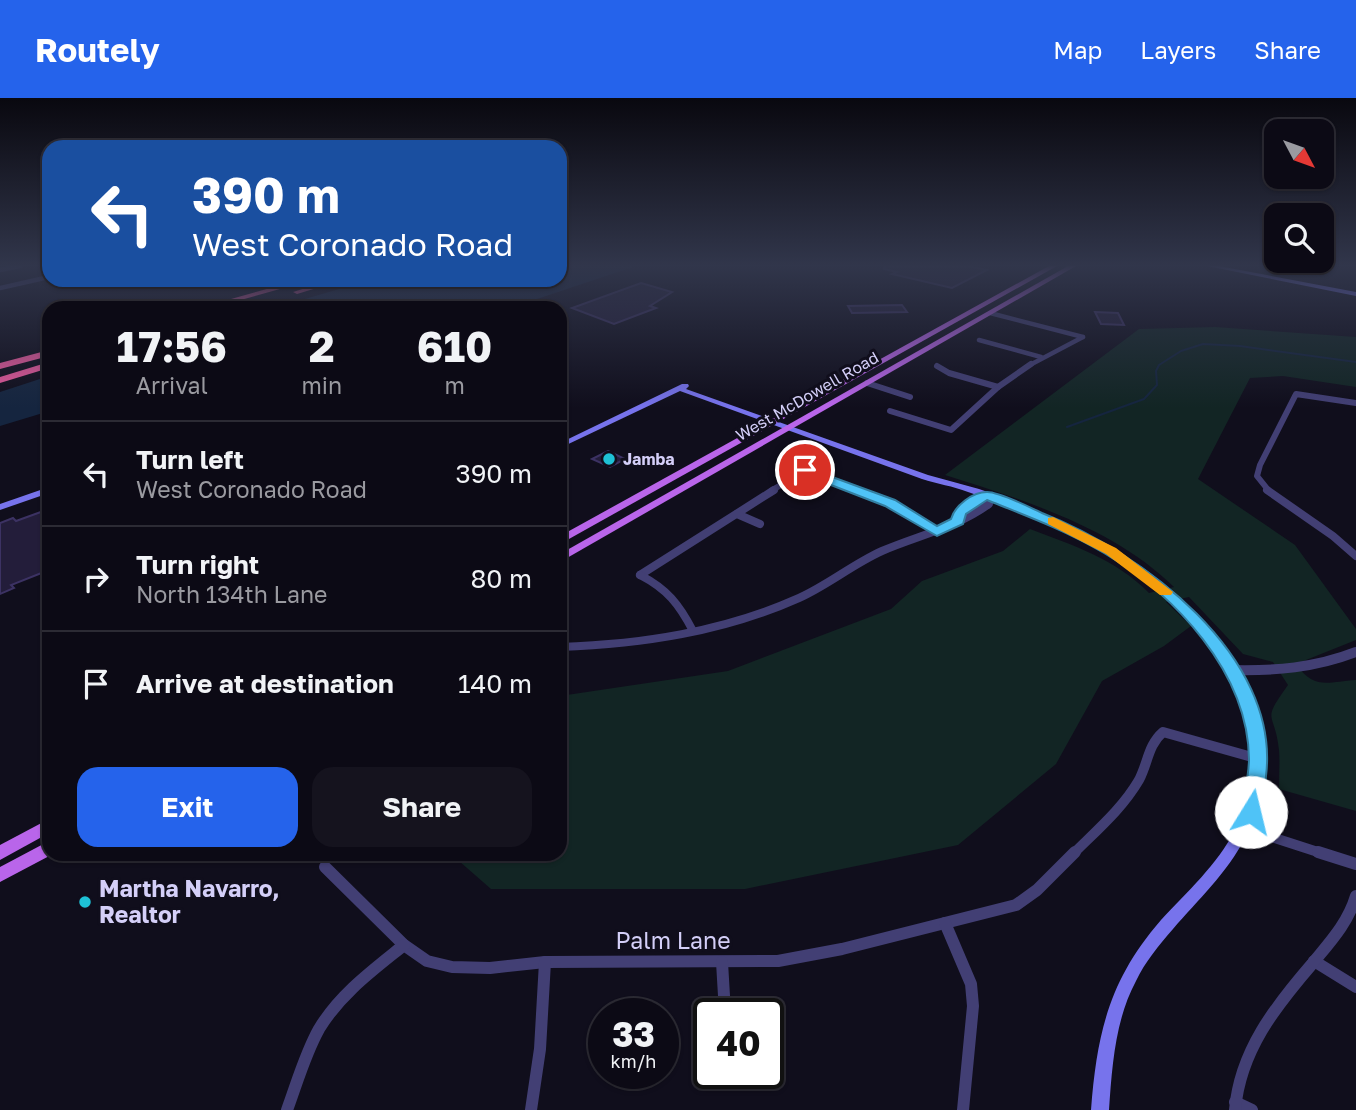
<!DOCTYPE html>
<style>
:root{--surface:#0c0a15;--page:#15131e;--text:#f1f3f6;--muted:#9a9aa0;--line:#2c2b34;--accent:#2563eb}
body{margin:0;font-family:"Golos Text",sans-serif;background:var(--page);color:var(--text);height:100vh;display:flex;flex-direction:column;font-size:26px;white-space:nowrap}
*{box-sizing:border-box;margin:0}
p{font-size:23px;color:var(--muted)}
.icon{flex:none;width:38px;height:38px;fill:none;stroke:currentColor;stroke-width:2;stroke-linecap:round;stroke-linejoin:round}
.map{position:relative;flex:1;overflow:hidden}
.drawer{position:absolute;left:42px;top:203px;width:525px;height:560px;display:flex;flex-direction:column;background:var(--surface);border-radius:21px;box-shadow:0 2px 5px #0004,0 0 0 2px var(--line)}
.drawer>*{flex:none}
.top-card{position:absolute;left:42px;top:42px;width:525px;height:147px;border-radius:21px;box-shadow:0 2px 5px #0004,0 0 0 2px var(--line);background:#1a4fa0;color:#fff;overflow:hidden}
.needle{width:46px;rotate:131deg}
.controls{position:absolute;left:1264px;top:21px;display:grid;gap:14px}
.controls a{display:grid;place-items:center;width:70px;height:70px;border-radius:14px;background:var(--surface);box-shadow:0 2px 5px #0004,0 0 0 2px var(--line);font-size:35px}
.speed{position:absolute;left:588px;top:900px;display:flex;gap:14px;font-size:35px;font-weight:700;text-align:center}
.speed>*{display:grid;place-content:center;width:91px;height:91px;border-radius:50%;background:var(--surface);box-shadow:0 2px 5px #0004,0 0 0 2px var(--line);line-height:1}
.speed small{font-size:18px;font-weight:400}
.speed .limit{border:4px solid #111;border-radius:10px;background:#fff;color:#111}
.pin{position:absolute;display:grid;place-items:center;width:60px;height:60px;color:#fff;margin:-30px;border:4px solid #fff;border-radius:50%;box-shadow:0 2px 7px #0007}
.me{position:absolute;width:77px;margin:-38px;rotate:9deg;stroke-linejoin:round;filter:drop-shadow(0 0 5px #0008)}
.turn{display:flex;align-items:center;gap:24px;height:147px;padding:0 35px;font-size:32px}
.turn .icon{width:91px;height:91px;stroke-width:2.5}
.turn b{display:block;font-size:49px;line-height:60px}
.eta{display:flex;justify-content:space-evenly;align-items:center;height:119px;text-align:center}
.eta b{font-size:42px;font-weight:700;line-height:49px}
.action{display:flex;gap:14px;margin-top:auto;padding:14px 35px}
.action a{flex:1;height:80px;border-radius:21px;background:var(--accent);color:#fff;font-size:28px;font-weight:700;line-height:80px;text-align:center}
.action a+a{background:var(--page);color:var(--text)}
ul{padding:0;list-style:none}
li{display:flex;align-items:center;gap:21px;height:105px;padding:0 35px;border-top:2px solid var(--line)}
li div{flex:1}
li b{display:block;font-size:26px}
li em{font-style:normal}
header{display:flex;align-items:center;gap:42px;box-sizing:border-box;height:98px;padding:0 35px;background:var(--accent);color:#fff}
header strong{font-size:33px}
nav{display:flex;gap:38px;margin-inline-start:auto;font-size:24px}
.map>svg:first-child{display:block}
.green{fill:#122524}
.water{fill:#15253f}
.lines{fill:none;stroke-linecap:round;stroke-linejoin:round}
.stream{stroke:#15253f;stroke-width:2}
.building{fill:#231d3a;stroke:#3c3263;stroke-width:2}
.street-far4{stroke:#423f74;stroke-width:4.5}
.street-far3{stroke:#423f74;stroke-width:6}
.street-far2{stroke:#423f74;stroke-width:8}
.street-far1{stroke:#423f74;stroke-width:10}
.street{stroke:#423f74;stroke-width:12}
.secondary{fill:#7773ec;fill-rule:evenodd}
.primary{fill:#b965ea;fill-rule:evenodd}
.highway{fill:#e85a9d;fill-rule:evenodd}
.route{fill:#4fc3f7;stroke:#337fa1;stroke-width:2}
.slow{fill:#f59e0b}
.poi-dot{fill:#1ec1d6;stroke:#100e1c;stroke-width:2.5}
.labels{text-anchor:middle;stroke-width:6;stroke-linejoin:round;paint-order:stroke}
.far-street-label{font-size:16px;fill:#d4cff8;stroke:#100e1c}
.far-poi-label{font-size:16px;font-weight:bold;fill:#d4cff8;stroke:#100e1c;text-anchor:start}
.near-poi-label{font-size:23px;font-weight:bold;fill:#d4cff8;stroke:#100e1c;text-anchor:start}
.near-street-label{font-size:23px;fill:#d4cff8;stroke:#100e1c}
</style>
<header>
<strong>Routely</strong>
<nav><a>Map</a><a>Layers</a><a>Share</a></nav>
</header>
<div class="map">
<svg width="1356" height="1012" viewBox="0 0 1356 1012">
<rect width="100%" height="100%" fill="#100e1c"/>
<path class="green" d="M1215 229 1356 239V289L1283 278 1250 280 1198 381 1295 447 1356 531V542L1296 566C1314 592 1327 584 1356 582V713L1279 691C1279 678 1280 664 1279 652 1275 612 1260 626 1288 587L1273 564 1243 556 1189 499 1166 504 1191 528 1164 548 1102 583 1056 666 958 747 745 791H491L451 756H560V598L728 573 891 511 922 483 1003 453 1030 431C1072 447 1116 461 1149 495L1174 489C1114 430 1024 402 945 377L1139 231Z"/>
<g class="water">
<polygon points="560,168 636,168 510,210 274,210 370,182 560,182"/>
<polygon points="49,278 49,319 43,315 0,328 0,294"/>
</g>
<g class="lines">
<polyline class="stream" points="1067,329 1144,301 1157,287 1156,273 1159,267 1181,253 1203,246 1240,248 1356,264"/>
</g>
<g class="building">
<polygon points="884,168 967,168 987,172 952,190 892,176 897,174 884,171"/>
<polygon points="641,185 672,194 650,208 656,210 614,226 572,210"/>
<polygon points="902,207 907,214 852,215 848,208"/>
<polygon points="1095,214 1118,215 1124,227 1101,226"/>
<polygon points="608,353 625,361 610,369 592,361"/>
<polygon points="49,411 49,472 11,487 14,490 0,496 0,425 13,420 16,423"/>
</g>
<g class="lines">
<g class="street-far4">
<polyline points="0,172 20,168"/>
<polyline points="0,190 49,179"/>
<polyline points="990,215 1083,239"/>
<polyline points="979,242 1041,259"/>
<polyline points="1028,268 1083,239"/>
</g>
<g class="street-far3">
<polyline points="937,268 949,275 998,289"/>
<polyline points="867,285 910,299"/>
<polyline points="890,313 951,332 998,289 1031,266"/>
<polyline points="771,393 805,372 860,393"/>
<polyline points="1269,393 1257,378 1260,367 1296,296 1356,305"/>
</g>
<g class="street-far2">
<polyline points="856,392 890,405 937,434"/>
<polyline points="1267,392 1333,438 1356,458"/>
<polyline points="737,416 760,426"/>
<polyline points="640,477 774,392"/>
<path d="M640 477C667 491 679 506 693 533"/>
<path d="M560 549C642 546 723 534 799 500 828 487 853 466 882 453 919 437 956 430 989 406L988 398 969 407 958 423"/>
</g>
<g class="street-far1">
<path d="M1231 572C1275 573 1315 570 1356 554"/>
<polyline points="1244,730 1324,756"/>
<path d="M1073 756C1097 732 1122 711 1139 682 1148 665 1148 647 1163 634L1259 661"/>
</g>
<g class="street">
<polyline points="1318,754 1356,766"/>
<polyline points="325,769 404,847 427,863 452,869 490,870 545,864 778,863 842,851 1016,807 1037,792 1075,754"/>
<polyline points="945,825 971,886 973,908 963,1012"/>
<polyline points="1314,863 1356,889"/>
<polyline points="722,864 725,915"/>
<polyline points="1235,1004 1252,1012"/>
<path d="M287 1012C297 985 305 956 319 931 340 896 373 872 404 847"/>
<polyline points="531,1012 540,951 545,864"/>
<path d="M1235 1012C1240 953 1275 909 1312 866 1330 844 1348 825 1356 798"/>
</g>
<g class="secondary">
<polygon points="1207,168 1219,168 1356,194 1356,198"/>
<path d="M682 286H688L689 288 686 291 928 377C945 382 962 386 979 391 1090 429 1217 492 1254 612 1268 659 1268 696 1245 740 1227 775 1198 802 1173 831 1159 847 1145 864 1136 883 1115 922 1112 969 1109 1012H1091C1097 935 1109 882 1161 822 1187 794 1217 767 1235 732 1254 697 1255 658 1244 619 1238 599 1231 579 1219 561 1165 473 1062 425 968 394 953 388 937 386 922 381L680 293 560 350V345Z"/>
<polygon points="49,389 49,395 0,412 0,406"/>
</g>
<g class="primary">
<polygon points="1049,168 1057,168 560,446 560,438"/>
<polygon points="1068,168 1076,168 560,464 560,456"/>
<polygon points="49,721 49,735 0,762 0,747"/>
<polygon points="49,743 49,756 53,756 0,784 0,769"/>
</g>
<g class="highway">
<polygon points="299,182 312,182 212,210 199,210"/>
<polygon points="331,182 343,182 297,196 293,194"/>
<polygon points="49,252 49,258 0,271 0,265"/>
<polygon points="49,264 49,270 0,285 0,279"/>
</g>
</g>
<linearGradient id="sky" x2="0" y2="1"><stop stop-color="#09080f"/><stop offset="0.54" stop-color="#31364b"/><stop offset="1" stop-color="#31364b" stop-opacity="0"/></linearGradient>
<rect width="1356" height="310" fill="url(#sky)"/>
<path class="route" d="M805 369 895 402 937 428 951 421C955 407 973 394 987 394 1000 394 1029 409 1042 415 1141 454 1281 557 1266 678 1265 692 1265 708 1259 720L1251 722 1244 720 1241 714C1244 697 1249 678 1249 661 1248 574 1175 497 1104 455 1067 433 1027 418 987 402L966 416 963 426 937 438 885 408 800 375V370Z"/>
<polygon class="slow" points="1053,419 1116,450 1173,494 1171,497 1160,497 1106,456 1048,426 1048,420"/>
<g class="poi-dot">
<circle cx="609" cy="361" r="7"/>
<circle cx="85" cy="804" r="7"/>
</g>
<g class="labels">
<g class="far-street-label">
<text transform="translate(807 298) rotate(-30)" y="6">West McDowell Road</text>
</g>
<g class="far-poi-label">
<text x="623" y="367">Jamba</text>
</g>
<g class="near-poi-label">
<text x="99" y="799">Martha Navarro,<tspan x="99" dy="26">Realtor</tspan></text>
</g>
<g class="near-street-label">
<text x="673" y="851">Palm Lane</text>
</g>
</g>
</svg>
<div class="controls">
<a><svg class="needle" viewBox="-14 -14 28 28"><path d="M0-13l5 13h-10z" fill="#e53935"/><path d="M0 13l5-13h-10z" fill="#9a9aa0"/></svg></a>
<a><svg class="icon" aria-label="search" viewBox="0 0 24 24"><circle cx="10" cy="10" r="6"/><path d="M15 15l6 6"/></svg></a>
</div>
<div class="speed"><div>33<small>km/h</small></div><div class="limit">40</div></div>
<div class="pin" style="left:805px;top:372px;background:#d93025"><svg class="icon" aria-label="arrive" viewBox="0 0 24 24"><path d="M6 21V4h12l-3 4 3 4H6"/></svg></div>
<svg class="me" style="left:1251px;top:714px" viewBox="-20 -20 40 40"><circle r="19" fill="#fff"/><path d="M0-13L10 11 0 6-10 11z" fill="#4fc3f7"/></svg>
<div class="top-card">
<div class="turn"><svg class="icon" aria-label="left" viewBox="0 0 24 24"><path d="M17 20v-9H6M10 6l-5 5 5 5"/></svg><div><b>390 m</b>West Coronado Road</div></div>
</div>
<section class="drawer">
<div class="eta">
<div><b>17:56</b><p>Arrival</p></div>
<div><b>2</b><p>min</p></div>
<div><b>610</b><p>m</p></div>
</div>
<ul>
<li><svg class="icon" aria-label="left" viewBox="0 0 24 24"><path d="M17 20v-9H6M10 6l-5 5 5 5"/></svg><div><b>Turn left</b><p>West Coronado Road</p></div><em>390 m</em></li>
<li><svg class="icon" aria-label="right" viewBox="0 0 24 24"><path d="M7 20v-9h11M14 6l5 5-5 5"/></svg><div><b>Turn right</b><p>North 134th Lane</p></div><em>80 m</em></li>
<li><svg class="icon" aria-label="arrive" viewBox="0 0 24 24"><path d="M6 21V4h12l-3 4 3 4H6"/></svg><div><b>Arrive at destination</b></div><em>140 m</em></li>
</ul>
<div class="action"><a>Exit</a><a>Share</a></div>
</section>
</div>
